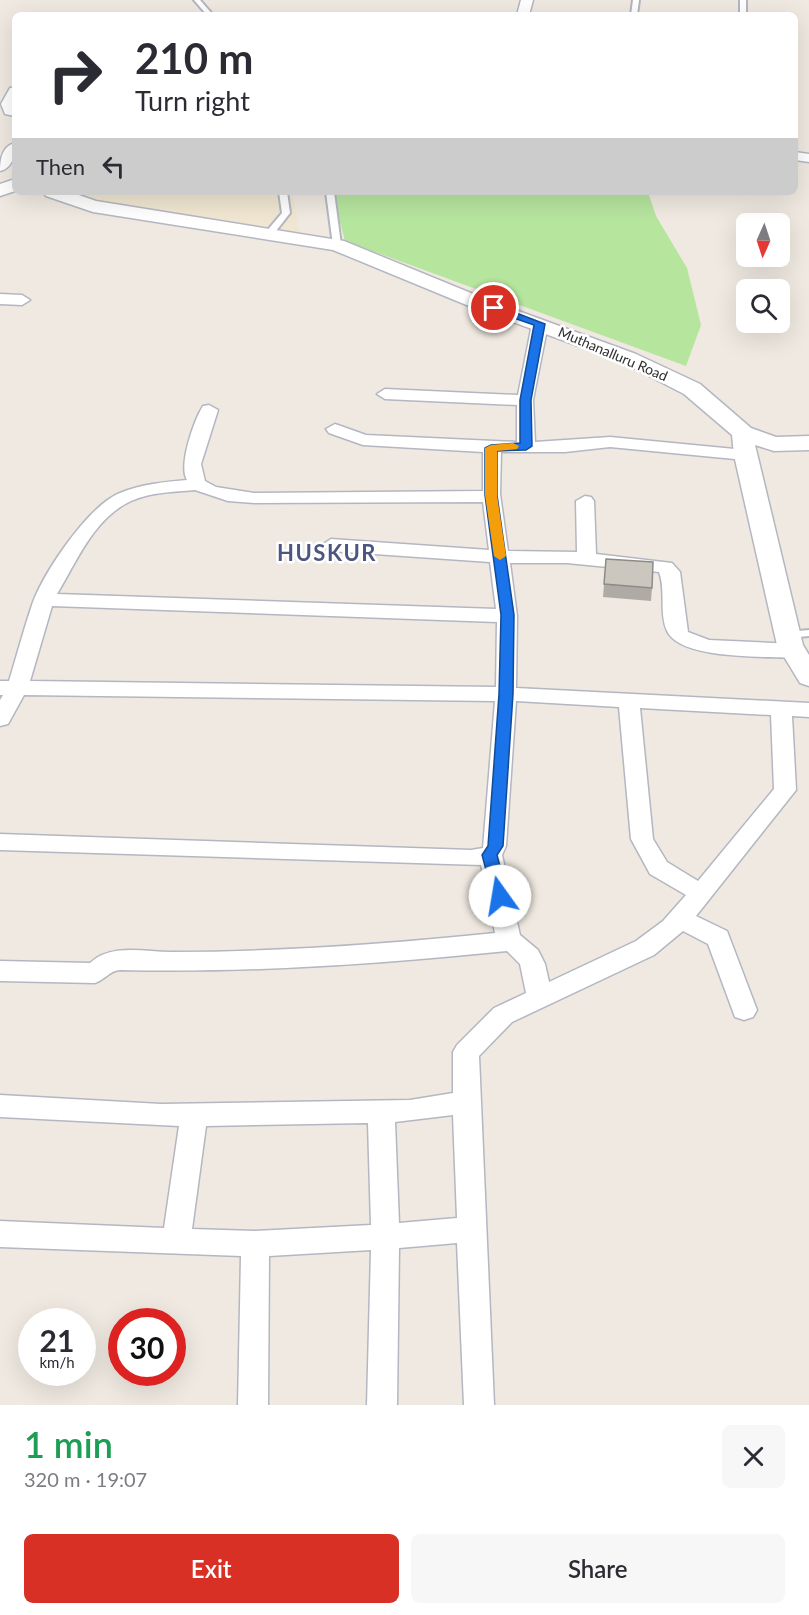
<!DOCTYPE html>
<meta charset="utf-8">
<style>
:root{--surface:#fff;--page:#f7f7f7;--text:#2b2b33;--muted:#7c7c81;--accent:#d93025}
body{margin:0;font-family:Lato,sans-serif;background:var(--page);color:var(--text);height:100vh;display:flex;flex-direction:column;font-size:22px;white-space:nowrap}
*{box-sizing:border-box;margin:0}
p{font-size:20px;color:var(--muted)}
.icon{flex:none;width:33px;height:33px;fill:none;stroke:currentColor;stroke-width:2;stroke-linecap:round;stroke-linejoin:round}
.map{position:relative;height:1405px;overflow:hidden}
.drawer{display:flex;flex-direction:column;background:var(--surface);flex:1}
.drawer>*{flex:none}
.guide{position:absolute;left:12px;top:12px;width:786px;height:183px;border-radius:9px;box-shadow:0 6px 24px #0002;background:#fff;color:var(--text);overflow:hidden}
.needle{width:39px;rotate:183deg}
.tools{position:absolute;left:736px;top:213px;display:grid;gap:12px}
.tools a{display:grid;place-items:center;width:54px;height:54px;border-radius:9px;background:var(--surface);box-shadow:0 6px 24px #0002;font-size:30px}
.speed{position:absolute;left:18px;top:1308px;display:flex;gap:12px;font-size:30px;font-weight:700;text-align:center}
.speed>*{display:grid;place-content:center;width:78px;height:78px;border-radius:50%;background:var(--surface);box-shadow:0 6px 24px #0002;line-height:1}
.speed small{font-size:15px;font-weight:400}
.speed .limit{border:9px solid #d22;background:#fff;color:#111}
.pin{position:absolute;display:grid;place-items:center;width:51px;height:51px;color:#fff;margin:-26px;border:3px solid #fff;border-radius:50%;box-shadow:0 2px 6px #0007}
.me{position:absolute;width:66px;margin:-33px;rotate:347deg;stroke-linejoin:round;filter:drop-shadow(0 0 4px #0008)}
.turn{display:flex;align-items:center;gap:21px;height:126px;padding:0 24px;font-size:27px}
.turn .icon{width:78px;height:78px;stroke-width:2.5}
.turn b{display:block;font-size:42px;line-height:51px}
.then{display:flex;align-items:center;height:57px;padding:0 24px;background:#0003;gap:12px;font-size:22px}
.round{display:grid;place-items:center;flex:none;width:63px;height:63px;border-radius:9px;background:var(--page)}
.headline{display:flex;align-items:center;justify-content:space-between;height:102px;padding:0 24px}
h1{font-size:36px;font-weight:600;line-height:45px;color:#1e9e55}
.button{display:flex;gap:12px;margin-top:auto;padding:12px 24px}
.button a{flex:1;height:69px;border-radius:9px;background:var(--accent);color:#fff;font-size:24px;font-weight:600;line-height:69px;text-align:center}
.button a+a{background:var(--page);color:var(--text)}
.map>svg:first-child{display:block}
.education{fill:#f0e6d1}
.green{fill:#b6e59e}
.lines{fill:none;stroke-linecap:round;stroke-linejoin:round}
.service-casing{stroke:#b4b7c1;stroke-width:4}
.minor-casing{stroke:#b4b7c1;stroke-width:3}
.tertiary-casing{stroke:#b4b7c1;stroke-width:3}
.service{fill:#fff;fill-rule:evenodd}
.minor{fill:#fff;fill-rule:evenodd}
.tertiary{fill:#fff;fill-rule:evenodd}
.wall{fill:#afaba4}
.building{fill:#cbc7bf;stroke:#8e8b86;stroke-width:1.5}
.route{fill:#1a73e8;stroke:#114b97;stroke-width:1.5}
.slow{fill:#f59e0b}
.labels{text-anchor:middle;stroke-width:5;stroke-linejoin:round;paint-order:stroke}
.far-street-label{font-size:14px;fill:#2e2e2e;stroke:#fff}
.district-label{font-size:22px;font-weight:bold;letter-spacing:1.5px;fill:#4d5680;stroke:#fff}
</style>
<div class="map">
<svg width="809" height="1405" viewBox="0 0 809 1405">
<rect width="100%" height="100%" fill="#efe9e1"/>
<polygon class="education" points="71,192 293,192 300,235 98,202"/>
<polygon class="green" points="332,192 648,192 656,216 687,268 701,325 686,366 345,241"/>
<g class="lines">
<defs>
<g id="service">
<polygon points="194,0 200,0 213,15 207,15"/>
<polygon points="633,0 639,0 637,15 631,15"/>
<rect x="740" y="0" width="6" height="15"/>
<polygon points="279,192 287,192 290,213 272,236 266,236 266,232 282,213"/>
<polygon points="326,192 334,192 341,245 337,247 333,245"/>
<polygon points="809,630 809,636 788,638 783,635 788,632"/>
</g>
<g id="minor">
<polygon points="521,0 533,0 529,15 517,15"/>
<polygon points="15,87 15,116 5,114 1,104 10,88"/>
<path d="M15 143C15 154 13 168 0 171 0 160 2 146 15 143Z"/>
<polygon points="795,152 809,154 809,162 795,160"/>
<polygon points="0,294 22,295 30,300 22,305 0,304"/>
<path d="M540 319 548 324 533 400 535 442 610 437 745 450 754 455 745 460 610 447 565 452H501L500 494 508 551 577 552 576 501 585 496 591 497 594 501 596 554 672 563 680 572 688 632 709 640 794 644 801 646 804 651 801 656 794 658C766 656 680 660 667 631 659 614 666 590 659 572L567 563H510L517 616 516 688 809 703V717L792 716 796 790 696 916 727 931 757 1010 753 1017 744 1020 735 1017 708 944 683 931 654 955 512 1022 479 1056 494 1405H464L457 1243 399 1248 397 1405H367L371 1250 269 1256 268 1405H238L241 1256 0 1247V1221L164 1228 179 1126 0 1117V1095L161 1104 410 1100 453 1093V1052L457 1045 494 1008 526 993 520 964 507 951C378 964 250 973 120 970 111 970 104 980 95 983L0 981V961L90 963C111 943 144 952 172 952 280 952 388 944 495 933L481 865 0 850V834L471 850 483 848 495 701 24 695 8 724 0 726V700L3 695H0V681H9C17 655 24 628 33 602 45 571 88 506 120 493 141 484 165 482 187 480 178 466 194 420 203 406L209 405 218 410 201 464 205 481 216 487 254 493 483 491V452L363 445 329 433 326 429 335 424 366 435 517 442V405L385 399 377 394 385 389 518 395 532 324ZM195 490 228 501 254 503 483 502 489 550 331 539 322 545 331 551 490 562 496 609 57 594C77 561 94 518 131 501 151 492 174 492 195 490ZM52 606 497 622 496 687 30 681ZM516 701 619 707 631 839 650 874 686 895 663 921 636 941 549 982 545 964 538 950 520 935 502 855 506 846ZM640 708 771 715 774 789 698 881 667 862 653 839ZM453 1115 457 1218 399 1223 395 1122ZM368 1123 371 1225 255 1231 192 1229 206 1126Z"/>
</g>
<g id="tertiary">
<polygon points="15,179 15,191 0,196 0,184"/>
<polygon points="43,192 70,192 96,201 344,241 483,298 636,354 700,384 751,428 776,437 809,436 809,450 774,451 755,445 803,645 809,655 809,686 800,683 777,645 734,455 732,435 684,394 622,362 469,306 333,250 93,212 46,196"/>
</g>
</defs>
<use href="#service" class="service-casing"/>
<use href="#minor" class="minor-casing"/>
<use href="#tertiary" class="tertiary-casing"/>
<use href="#service" class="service"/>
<use href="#minor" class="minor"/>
<use href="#tertiary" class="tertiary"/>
</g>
<polygon class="wall" points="606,559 652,588 651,601 603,597"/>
<polygon class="building" points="606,559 653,562 652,588 604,584"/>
<polygon class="route" points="491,306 498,306 545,324 531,400 532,446 526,450 497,451 497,495 514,615 513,694 503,846 497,855 508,896 500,902 493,896 482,855 488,846 499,694 501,615 485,495 485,448 491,445 520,443 520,400 534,325 491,310"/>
<polygon class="slow" points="513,443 519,446 517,449 497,451 497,495 506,556 500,560 494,556 485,495 485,448 491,445"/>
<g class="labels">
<g class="far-street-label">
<text transform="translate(613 354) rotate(23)" y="5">Muthanalluru Road</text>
</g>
<g class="district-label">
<text x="327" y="561">HUSKUR</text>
</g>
</g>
</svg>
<div class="tools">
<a><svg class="needle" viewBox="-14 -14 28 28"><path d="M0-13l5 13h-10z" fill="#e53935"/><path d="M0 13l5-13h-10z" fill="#7c7c81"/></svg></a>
<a><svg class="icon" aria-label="search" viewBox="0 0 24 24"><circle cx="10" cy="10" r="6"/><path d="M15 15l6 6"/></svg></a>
</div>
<div class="speed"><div>21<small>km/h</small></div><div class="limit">30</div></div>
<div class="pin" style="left:494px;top:308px;background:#d93025"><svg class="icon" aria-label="arrive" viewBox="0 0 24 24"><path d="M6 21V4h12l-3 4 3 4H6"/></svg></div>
<svg class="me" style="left:500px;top:896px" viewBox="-20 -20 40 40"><circle r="19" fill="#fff"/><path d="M0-13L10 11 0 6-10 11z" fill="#1a73e8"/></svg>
<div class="guide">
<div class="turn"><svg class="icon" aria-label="right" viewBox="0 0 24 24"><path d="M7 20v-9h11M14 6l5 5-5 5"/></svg><div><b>210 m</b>Turn right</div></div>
<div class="then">Then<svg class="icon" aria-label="left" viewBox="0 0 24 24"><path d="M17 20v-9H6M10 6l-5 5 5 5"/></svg></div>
</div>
</div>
<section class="drawer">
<div class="headline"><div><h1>1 min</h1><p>320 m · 19:07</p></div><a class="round"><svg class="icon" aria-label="close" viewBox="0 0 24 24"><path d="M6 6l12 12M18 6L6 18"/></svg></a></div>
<div class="button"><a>Exit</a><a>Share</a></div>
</section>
